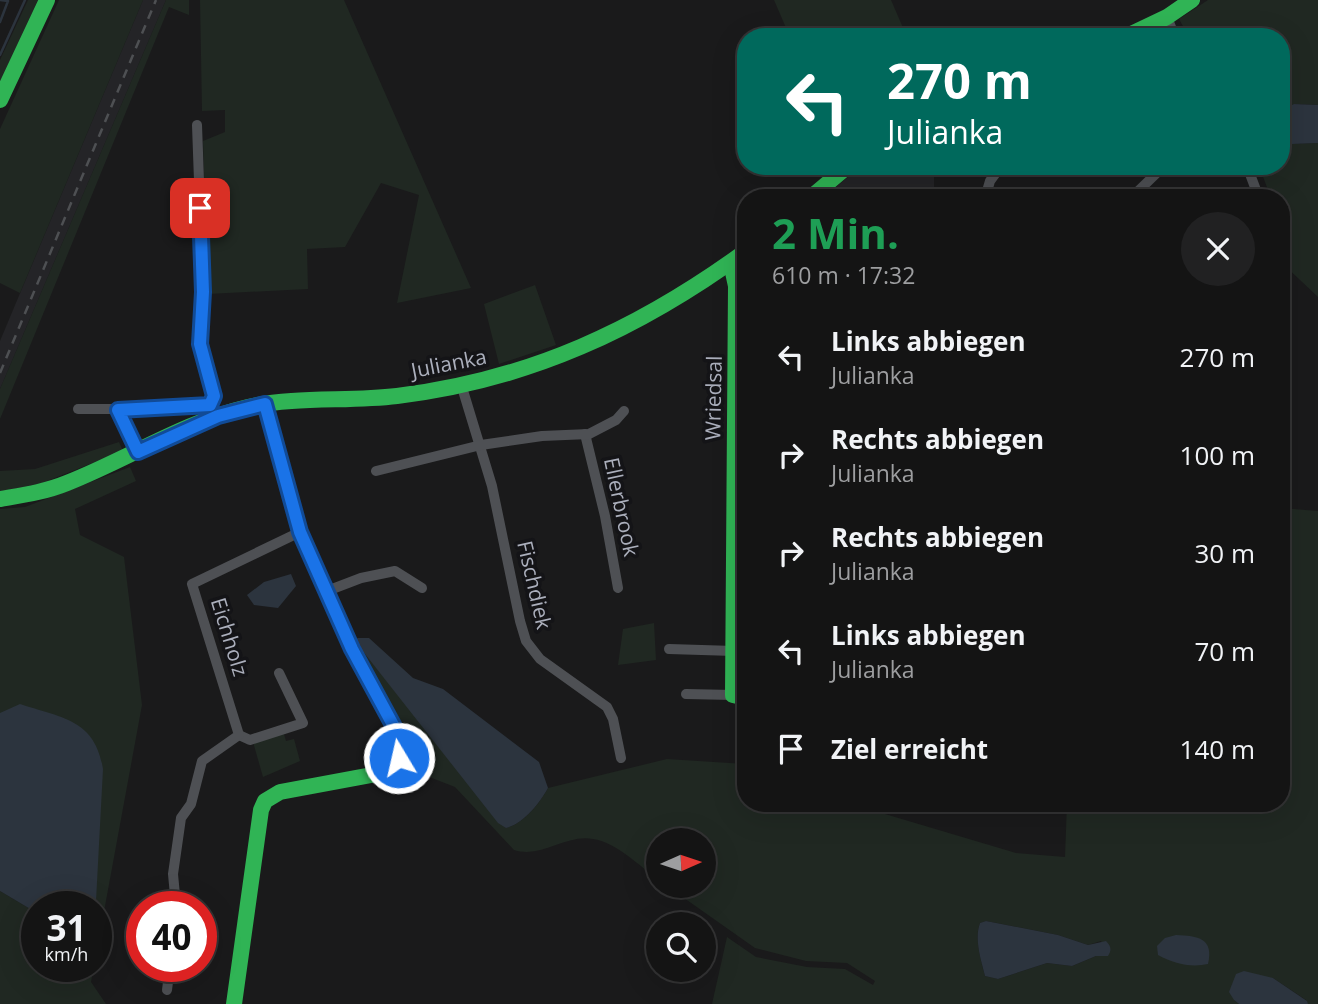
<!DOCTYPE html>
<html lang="de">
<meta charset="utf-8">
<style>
:root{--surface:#141414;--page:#212122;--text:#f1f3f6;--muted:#9d9ea0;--line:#333334}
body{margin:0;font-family:"Open Sans",sans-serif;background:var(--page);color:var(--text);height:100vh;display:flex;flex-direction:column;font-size:26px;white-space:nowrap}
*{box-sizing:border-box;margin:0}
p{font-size:23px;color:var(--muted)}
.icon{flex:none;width:38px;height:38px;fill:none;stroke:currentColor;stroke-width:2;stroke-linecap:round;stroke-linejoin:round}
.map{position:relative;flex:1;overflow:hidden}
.drawer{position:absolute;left:737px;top:189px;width:553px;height:623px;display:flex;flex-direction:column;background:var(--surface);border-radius:28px;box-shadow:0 7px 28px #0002,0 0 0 2px var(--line)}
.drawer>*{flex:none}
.top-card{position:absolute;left:737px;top:28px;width:553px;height:147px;border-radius:28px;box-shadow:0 7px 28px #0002,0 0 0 2px var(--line);background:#00695c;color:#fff;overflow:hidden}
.needle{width:46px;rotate:87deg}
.controls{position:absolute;left:646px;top:828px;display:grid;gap:14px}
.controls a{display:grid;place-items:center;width:70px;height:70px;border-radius:50%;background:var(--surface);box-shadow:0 7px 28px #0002,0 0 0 2px var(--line);font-size:35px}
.speed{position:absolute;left:21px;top:891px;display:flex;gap:14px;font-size:35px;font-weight:700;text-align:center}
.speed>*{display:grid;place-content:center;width:91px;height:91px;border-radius:50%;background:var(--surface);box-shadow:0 7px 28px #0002,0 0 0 2px var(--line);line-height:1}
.speed small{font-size:18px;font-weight:400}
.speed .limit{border:10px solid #d22;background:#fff;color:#111}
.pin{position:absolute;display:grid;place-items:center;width:60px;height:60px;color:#fff;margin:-30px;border-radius:14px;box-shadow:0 4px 10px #0006}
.me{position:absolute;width:77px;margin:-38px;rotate:351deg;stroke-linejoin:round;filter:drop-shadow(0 0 5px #0008)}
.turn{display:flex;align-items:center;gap:24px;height:147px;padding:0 35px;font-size:32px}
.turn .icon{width:91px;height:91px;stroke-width:2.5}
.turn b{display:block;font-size:49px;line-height:60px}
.round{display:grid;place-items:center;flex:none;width:74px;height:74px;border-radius:37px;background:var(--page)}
.head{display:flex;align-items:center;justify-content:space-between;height:119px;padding:0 35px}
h1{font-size:42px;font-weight:700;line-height:52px;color:#1e9e55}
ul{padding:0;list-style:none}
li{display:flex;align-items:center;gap:21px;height:98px;padding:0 35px}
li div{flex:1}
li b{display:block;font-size:26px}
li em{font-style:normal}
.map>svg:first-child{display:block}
.built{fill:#242427}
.green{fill:#202822;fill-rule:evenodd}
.water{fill:#2c343e}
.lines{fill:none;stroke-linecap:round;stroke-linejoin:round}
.stream{stroke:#2c343e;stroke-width:2.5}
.street{stroke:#4e5054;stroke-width:10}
.fast{stroke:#30b455;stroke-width:16}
.rail{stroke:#4e5053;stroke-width:2.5;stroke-dasharray:9 7;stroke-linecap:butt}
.route-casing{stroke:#114b97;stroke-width:18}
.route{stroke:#1a73e8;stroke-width:12}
.labels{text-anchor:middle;stroke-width:7;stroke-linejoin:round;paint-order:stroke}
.street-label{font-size:21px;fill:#abafbc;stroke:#141417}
</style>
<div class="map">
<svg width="1318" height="1004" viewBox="0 0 1318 1004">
<rect width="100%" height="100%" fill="#1a1a1b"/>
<g class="built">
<polygon points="143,0 166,0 0,389 0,341"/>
<polygon points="861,166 934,166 934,198 823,198"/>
</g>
<g class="green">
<polygon points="28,0 38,0 0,83 0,60"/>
<polygon points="59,0 143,0 20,293 0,283 0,129"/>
<polygon points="166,0 189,0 189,15 169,7 0,419 0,389"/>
<polygon points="200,0 344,0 471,288 397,303 419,195 381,183 345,247 307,249 308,289 208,294 203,141 225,132 225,110 202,111"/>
<polygon points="774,0 891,0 907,37 790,37"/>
<polygon points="1208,0 1318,0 1318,105 1294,104 1283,116 1281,123 1281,37 1189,37 1179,19"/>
<polygon points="1281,141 1292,144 1318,143 1318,297 1281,262 1281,198 1271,198 1259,166 1281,166"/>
<polygon points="535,285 556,345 499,364 484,304"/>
<polygon points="119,442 123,451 42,483 0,492 0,471 35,469"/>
<polygon points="130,467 136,481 75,509 80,535 124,557 142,705 96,955 96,906 93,906 96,901 0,713 0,509 25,507"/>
<path d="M1281 508 1318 511V1004H1308L1306 1000 1273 978 1234 1000 1239 1004H712L727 937 756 957 807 967 845 969 873 985 875 981 847 963 806 961 755 948 667 886H704V840H658V879C639 866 616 842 593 839 565 834 542 859 514 850L455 787 401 766 405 748 357 644 506 828C523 824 540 803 548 788L667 759 745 764 746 803H848L1016 853 1065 857 1067 803H1281ZM986 921 1058 935 1088 945 1101 941 1108 956H1096L1072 966 1047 963 998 979 985 976C981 960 974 938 980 923Z"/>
<polygon points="654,623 656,660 618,665 623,629"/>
<polygon points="284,734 286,741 294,739 300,761 263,777 253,742"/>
<polygon points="0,891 37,913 37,966 94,966 91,982 106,1004 0,1004"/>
</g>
<g class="water">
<path d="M1294 104 1318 105V143L1292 144 1281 141C1281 126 1279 111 1294 104Z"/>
<polygon points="291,574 296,586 278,608 254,605 247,595 264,582"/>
<path d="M358 638H369L413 678 443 689 539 762 548 788C540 803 523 824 506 828L498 823 354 640Z"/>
<path d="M20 704C62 718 95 719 103 769L96 901 93 906H37V913L0 891V713Z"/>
<path d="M986 921 1058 935 1088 945 1106 941C1111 946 1112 950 1108 956H1096L1072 966 1047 963 998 979 985 976C981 960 974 939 980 923Z"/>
<path d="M1176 935C1198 936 1214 938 1208 964 1190 968 1173 963 1158 955L1157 946 1165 938Z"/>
<polygon points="1244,971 1273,978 1307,1001 1308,1004 1239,1004 1234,1000 1229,992 1236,974"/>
</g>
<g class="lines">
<g class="stream">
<polyline points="0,0 8,1 0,22"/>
<polyline points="0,55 25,0"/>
</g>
<g class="street">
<polyline points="1167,17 1175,37"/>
<polyline points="1247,166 1259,198"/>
<polyline points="985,198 990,181 1001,166"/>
<polyline points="1131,198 1164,166"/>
<polyline points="461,384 492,486 520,621 526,641 540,659 607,707 613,719 621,758"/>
<polyline points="78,409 118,409"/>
<polyline points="585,434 605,516 618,588"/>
<polyline points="138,452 118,409 210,405 213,395 200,344 203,292 197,125"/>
<polyline points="376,471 481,445 542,436 589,434 616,420 624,411"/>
<polyline points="327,591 361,578 395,571 422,588"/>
<polyline points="669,649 734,651"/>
<polyline points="686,694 733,695"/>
<polyline points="239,735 250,740 303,723 279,673"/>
<polyline points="176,906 173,874 181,818 191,804 202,761 239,735 192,584 300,532"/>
<polyline points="167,990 170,966"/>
</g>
<g class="fast">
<polyline points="1125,37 1167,17 1192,0"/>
<polyline points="0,100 47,0"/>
<polyline points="810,198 848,166"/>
<polyline points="731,263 736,286 733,695 746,698"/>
<path d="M0 499C23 495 45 492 67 483 128 459 184 422 248 407 297 396 348 402 397 396 529 380 639 329 746 251"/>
<polyline points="234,1004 261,810 265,801 280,792 393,771 399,758 399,736 352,649 300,532 265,404"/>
</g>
<polyline class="rail" points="0,373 156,0"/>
</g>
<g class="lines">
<defs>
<polyline id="route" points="200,208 203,292 200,344 214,396 210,405 118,410 138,452 218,416 265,404 300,532 352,649 399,736 399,758"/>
</defs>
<use href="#route" class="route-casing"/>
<use href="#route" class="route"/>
</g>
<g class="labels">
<g class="street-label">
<text transform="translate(449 364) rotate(-11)" y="7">Julianka</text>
<text transform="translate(714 398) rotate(-89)" y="7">Wriedsal</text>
<text transform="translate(621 507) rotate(78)" y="7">Ellerbrook</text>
<text transform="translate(534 585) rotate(77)" y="7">Fischdiek</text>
<text transform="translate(229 637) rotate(73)" y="7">Eichholz</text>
</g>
</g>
</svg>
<div class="controls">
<a><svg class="needle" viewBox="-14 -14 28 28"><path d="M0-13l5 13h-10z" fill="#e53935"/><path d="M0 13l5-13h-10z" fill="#9d9ea0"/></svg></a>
<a><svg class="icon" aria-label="search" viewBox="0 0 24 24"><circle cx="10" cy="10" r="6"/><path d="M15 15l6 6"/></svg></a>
</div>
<div class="speed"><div>31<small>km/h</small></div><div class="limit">40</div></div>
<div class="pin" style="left:200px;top:208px;background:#d93025"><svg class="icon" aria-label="arrive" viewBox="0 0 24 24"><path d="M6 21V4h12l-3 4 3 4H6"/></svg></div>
<svg class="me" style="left:399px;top:758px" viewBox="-20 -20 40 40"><circle r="17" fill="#1a73e8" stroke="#fff" stroke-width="3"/><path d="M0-11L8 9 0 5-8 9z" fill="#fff"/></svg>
<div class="top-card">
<div class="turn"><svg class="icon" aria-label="left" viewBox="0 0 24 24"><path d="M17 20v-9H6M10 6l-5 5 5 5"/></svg><div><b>270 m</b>Julianka</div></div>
</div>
<section class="drawer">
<div class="head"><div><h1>2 Min.</h1><p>610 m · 17:32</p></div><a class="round"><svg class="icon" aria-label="close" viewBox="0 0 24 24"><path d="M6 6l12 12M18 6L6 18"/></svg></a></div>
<ul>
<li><svg class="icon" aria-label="left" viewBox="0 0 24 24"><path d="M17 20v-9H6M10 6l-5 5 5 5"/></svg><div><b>Links abbiegen</b><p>Julianka</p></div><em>270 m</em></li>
<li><svg class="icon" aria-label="right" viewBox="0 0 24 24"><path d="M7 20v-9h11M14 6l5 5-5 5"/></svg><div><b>Rechts abbiegen</b><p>Julianka</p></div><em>100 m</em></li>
<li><svg class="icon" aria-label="right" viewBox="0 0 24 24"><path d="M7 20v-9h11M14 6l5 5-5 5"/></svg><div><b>Rechts abbiegen</b><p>Julianka</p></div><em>30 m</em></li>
<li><svg class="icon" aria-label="left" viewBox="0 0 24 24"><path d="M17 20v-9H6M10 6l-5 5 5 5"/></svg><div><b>Links abbiegen</b><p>Julianka</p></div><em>70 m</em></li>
<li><svg class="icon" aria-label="arrive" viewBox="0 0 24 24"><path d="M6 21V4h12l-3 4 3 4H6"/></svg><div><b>Ziel erreicht</b></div><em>140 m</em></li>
</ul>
</section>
</div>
